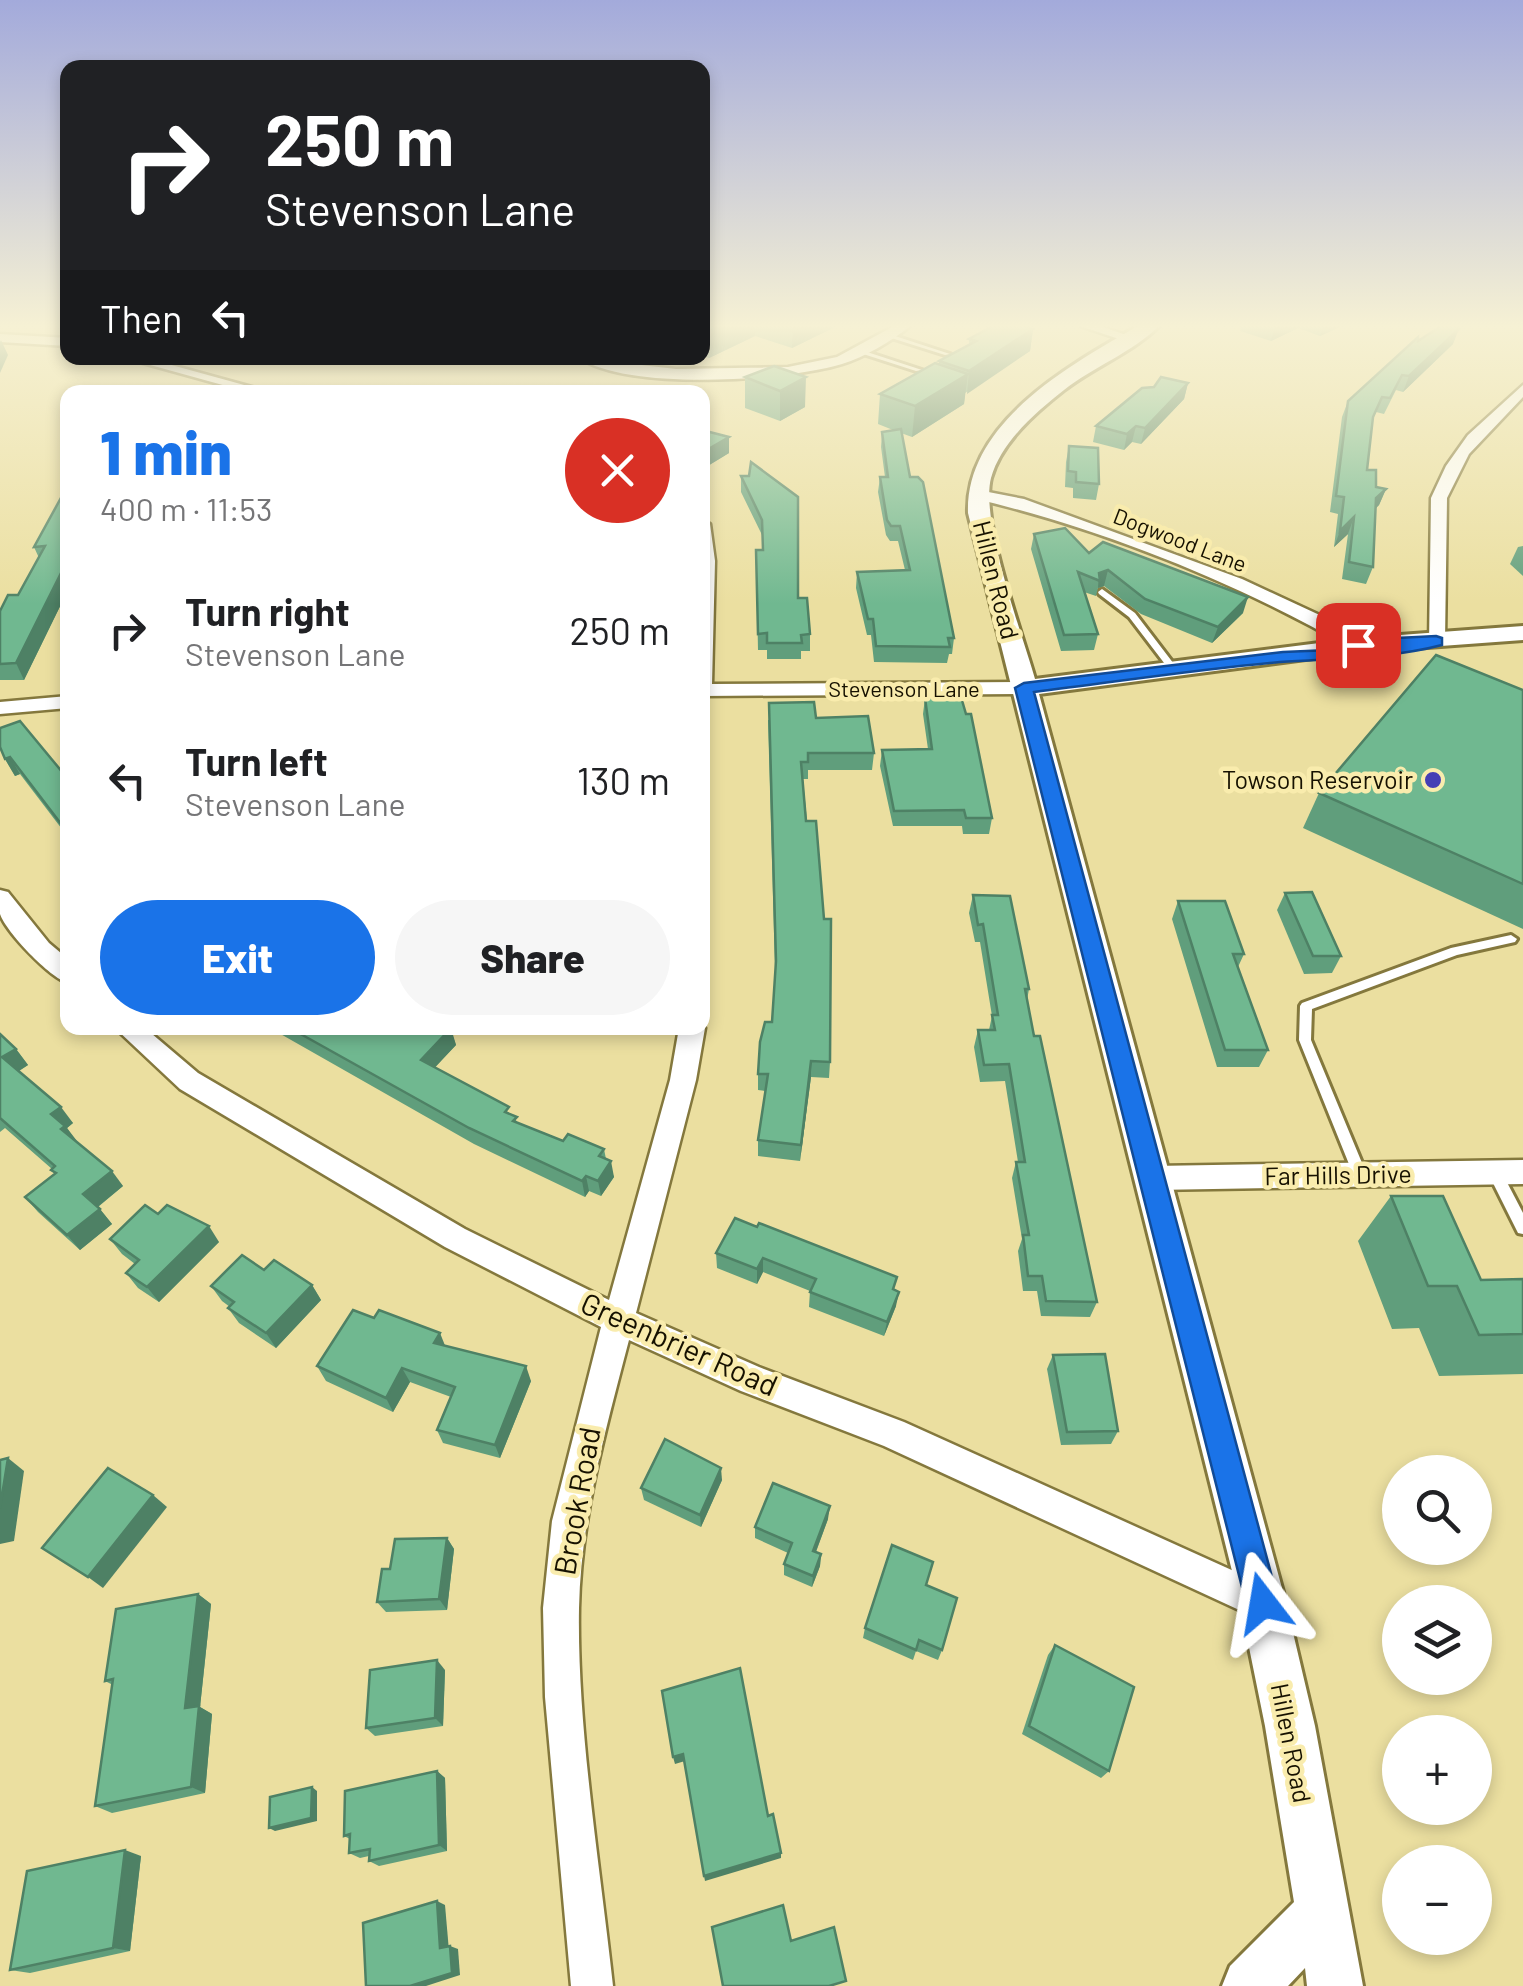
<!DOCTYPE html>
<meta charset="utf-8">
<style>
:root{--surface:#fff;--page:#f6f6f6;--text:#202124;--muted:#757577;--accent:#1a73e8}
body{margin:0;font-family:Barlow,sans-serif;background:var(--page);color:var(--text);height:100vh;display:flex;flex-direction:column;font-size:38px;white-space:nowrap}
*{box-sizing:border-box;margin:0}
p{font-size:32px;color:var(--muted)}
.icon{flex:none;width:55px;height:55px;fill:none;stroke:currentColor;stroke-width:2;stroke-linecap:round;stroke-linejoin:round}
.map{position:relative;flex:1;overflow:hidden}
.side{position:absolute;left:60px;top:385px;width:650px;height:650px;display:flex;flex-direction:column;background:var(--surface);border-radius:20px;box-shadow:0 5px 15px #0003}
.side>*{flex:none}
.top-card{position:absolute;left:60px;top:60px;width:650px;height:305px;border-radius:20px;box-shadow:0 5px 15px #0003;background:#202124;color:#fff;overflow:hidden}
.fabs{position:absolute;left:1382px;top:1455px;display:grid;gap:20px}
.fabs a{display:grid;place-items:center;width:110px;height:110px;border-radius:50%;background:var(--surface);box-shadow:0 5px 15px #0003;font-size:50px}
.pin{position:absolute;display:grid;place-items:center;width:85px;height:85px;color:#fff;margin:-42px;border-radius:20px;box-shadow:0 5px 15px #0006}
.me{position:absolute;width:110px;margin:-55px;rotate:346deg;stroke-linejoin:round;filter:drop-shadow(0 0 8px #0008)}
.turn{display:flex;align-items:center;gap:35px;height:210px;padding:0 40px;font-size:45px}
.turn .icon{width:130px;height:130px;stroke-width:2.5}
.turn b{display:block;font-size:70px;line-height:85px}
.then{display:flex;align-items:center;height:95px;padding:0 40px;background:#0003;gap:20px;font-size:38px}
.round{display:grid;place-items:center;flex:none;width:105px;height:105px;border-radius:52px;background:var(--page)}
.head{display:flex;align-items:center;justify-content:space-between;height:170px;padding:0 40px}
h1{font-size:60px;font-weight:800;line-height:75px;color:var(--accent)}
.action{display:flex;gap:20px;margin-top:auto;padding:20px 40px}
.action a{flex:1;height:115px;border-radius:60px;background:var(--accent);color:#fff;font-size:40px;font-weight:800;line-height:115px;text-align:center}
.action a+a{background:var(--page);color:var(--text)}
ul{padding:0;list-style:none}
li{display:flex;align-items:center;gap:30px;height:150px;padding:0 40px}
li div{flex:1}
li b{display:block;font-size:38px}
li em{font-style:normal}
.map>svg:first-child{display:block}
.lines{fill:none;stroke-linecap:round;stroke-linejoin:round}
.service-casing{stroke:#84783d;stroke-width:6}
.minor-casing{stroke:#84783d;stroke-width:5}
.tertiary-casing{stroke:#84783d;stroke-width:6}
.service{fill:#fff;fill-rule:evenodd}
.minor{fill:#fff;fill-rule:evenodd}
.tertiary{fill:#fff;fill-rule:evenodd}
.wall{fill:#609e7c}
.shaded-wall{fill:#4e8165}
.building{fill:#70b890;stroke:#4e8165;stroke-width:2.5}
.route{fill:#1a73e8;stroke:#114b97;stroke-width:2.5}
.poi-dot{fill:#453fb5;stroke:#f9ecad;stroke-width:4}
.labels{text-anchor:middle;stroke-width:9;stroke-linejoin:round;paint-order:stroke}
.far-street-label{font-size:22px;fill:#161100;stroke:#f9ecad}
.street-label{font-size:25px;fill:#161100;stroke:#f9ecad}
.poi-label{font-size:25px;fill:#161100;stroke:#f9ecad;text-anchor:end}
.near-street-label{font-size:30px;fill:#161100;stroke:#f9ecad}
</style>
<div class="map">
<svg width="1523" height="1986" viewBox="0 0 1523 1986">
<rect width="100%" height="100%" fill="#ebdfa0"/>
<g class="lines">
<defs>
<g id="service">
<polygon points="885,334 889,334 950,354 945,355 885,336"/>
<polygon points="857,350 861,350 922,370 916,371 857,352"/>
<polygon points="1102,589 1135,613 1177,668 1177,672 1171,672 1129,617 1099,594 1098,592"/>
<polygon points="1511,935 1517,939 1515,942 1457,955 1312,1009 1311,1040 1367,1175 1365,1179 1360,1181 1355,1179 1299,1040 1300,1006 1302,1003 1451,948"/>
<polygon points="1495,1167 1500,1169 1523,1213 1523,1234 1518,1233 1488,1173 1490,1169"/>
</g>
<g id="minor">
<path d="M894 326H910C892 341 865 357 842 364 787 381 627 391 580 358L676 369 788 367 837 357Z"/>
<polygon points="1080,326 1100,326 1135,338 1128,342"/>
<polygon points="0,334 68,338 68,346 0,342"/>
<polygon points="125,358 146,358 270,392 248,392"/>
<polygon points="1523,385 1523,397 1469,454 1447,498 1445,641 1443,645 1429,645 1431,498 1446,466 1468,435"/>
<path d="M978 490 1024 499 1242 579 1326 618 1368 645 1359 651 1352 649C1238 583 1101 528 972 498L970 495Z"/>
<polygon points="702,519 710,524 715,561 712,684 1024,682 1034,688 1024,694 702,696"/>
<polygon points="68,696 68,708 0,714 0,702"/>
<path d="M0 890 8 892 49 943 68 959V983C50 978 6 932 0 914 0 908 0 896 0 890Z"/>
<path d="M702 1024 705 1028 696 1080 636 1313 759 1367 904 1422 1276 1590 1281 1603 1276 1616 1263 1621 884 1446 741 1391 629 1340C606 1428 581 1516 579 1608 577 1728 600 1865 613 1986H571L545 1697 543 1608 552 1521 601 1327 445 1247 180 1089 115 1028H145L198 1073 465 1229 609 1300 670 1080 679 1028H702Z"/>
<polygon points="1523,1160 1523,1184 1154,1190 1144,1187 1140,1178 1144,1169 1154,1166"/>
</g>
<path id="tertiary" d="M1138 326H1159C1133 352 1093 367 1064 390 1036 412 1001 442 991 478 980 521 1022 633 1035 679L1359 638 1523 626V640L1359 652 1039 694 1286 1603 1315 1726 1363 1986H1307L1305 1968 1288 1986H1222L1230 1966 1294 1902 1265 1726 1240 1603 968 513C965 423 1070 365 1138 326Z"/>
</defs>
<use href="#service" class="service-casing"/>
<use href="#minor" class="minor-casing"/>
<use href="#tertiary" class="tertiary-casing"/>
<use href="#service" class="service"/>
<use href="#minor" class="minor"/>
<use href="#tertiary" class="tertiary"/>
</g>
<g class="wall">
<polygon points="702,326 837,326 792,348 755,336 709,358 702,356"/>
<polygon points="1242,326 1342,326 1320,336 1298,328 1271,341 1240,331"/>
<polygon points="1033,329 1030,351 965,393 964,404 912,437 901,433 910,477 954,638 952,654 949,654 947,663 874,662 871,635 867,635 856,588 857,572 905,570 898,541 890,541 886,535 878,492 880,477 885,477 881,447 882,432 893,430 878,424 880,394 939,364 939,361 969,344 969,339"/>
<polygon points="1418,341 1453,344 1403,392 1396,390 1384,414 1376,412 1372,421 1367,470 1376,487 1386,489 1379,505 1376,508 1373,567 1366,584 1342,579 1348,534 1334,547 1338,514 1330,512 1342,417 1348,401"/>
<polygon points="774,366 805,407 780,421 745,408 745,377"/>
<polygon points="1188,383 1184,399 1141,444 1132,442 1124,450 1093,442 1096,426"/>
<polygon points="702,430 729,453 706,467 702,466"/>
<polygon points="1069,446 1099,484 1096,500 1073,498 1073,488 1065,487 1066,462"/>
<polygon points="741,476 798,598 810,634 810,651 801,651 801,659 767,659 767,650 758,650 756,550 763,550 762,535 741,492"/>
<polygon points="68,485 68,590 24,680 0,680 0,611 18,595 39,558 34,547"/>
<polygon points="1034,534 1089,553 1243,613 1212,643 1141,614 1104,586 1098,588 1096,596 1084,592 1098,634 1094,650 1061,651 1031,549"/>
<polygon points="1523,546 1523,576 1510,564 1518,547"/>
<polygon points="1523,690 1523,929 1303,828 1319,793"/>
<polygon points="925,698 992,818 989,834 963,834 962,826 893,826 880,766 882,750 928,749 923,714"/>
<polygon points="816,718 874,753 872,770 808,770 808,779 803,779 830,1062 829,1078 811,1077 800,1161 758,1156 758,1140 765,1091 758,1090 758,1074 772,1022 775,969 768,720"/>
<polygon points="5,759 68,779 68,837 20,774 15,776"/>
<polygon points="1285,893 1341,956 1332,973 1304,974 1277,910"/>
<polygon points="973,895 1029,989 1027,1000 1034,1036 1097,1302 1090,1317 1041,1316 1037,1291 1023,1291 1018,1251 1022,1239 1012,1178 1016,1162 1018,1162 1005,1081 980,1082 974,1047 978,1030 989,1030 992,1016 980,942 975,942 969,913"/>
<polygon points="1178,901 1244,954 1238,967 1268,1050 1259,1067 1217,1067 1172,919"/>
<polygon points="270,1028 450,1028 456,1045 435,1067 511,1114 518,1123 563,1141 604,1149 606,1159 614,1177 601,1196 589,1191 585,1197 474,1144"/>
<polygon points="0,1034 16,1049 28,1065 19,1071 73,1123 67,1128 76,1142 123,1186 98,1207 112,1224 80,1250 38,1212 25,1197 55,1174 51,1170 52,1169 5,1128 0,1132"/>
<polygon points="1391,1196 1481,1280 1523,1279 1523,1374 1439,1376 1419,1328 1392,1329 1358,1241"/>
<polygon points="158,1214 219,1242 159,1302 138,1288 126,1273 135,1264 122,1254 110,1239"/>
<polygon points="735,1218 895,1290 896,1306 884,1336 809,1307 810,1291 763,1272 757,1284 717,1268 716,1253"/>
<polygon points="264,1270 312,1285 321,1300 276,1348 239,1323 228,1308 230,1307 222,1301 211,1286"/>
<polygon points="446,1346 531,1381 500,1458 443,1443 437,1430 451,1397 410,1382 393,1412 326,1381 317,1366"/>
<polygon points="1053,1355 1118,1431 1111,1444 1061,1445 1047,1369"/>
<polygon points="722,1480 701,1527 644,1500 641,1488"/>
<polygon points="828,1519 816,1552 821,1554 820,1566 812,1587 784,1575 784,1564 788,1553 755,1538 755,1527"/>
<polygon points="447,1538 454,1549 447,1610 386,1612 377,1602 390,1569"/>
<polygon points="926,1585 942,1650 938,1660 916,1651 913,1660 863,1638 865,1628"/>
<polygon points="198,1594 211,1604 200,1707 212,1714 205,1793 112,1813 95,1806 113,1685 105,1681"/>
<polygon points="1055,1645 1109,1771 1101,1778 1022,1734 1048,1655"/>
<polygon points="445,1670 443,1726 375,1736 366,1728"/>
<polygon points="437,1771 445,1778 447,1851 379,1866 369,1861 369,1856 360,1858 349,1853 350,1839 344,1836"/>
<polygon points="141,1856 130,1951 30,1973 10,1970"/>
</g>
<g class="shaded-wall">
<polygon points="721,326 755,326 755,336 709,358 708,332"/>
<polygon points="793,326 837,326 792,348"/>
<polygon points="1275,326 1299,326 1298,328 1271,341"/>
<polygon points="1324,326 1342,326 1320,336"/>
<polygon points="1033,329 1030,351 967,394 969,371"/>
<polygon points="1459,329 1453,344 1403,392 1409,376"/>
<polygon points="1,340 8,355 0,373 0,342"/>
<polygon points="968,374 964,404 912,437 915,406"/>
<polygon points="806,377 805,407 780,421 780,391"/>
<polygon points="1188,383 1184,399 1141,444 1145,428"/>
<polygon points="1136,426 1132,442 1124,450 1127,434"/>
<polygon points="729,437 729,453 706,467 705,451"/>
<polygon points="1386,489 1379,505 1370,514 1376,498"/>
<polygon points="1354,517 1348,534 1334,547 1340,531"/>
<polygon points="68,559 68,590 24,680 16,663"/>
<polygon points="1108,570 1104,586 1098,588 1099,573"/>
<polygon points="1248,597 1243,613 1212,643 1218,627"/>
<polygon points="10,757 20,774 15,776 5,759"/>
<polygon points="451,1028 456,1045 427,1076 421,1060"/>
<polygon points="16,1049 28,1065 14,1074 2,1057"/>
<polygon points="811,1061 811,1077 800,1161 801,1145"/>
<polygon points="61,1107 73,1123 67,1128 77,1141 61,1129 51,1114"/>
<polygon points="611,1161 614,1177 601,1196 598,1181"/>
<polygon points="112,1171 123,1186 95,1209 83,1194"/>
<polygon points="586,1176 589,1191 585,1197 582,1181"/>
<polygon points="100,1209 112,1224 80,1250 67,1235"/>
<polygon points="209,1226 219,1242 159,1302 147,1287"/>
<polygon points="763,1258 763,1272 757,1284 757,1269"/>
<polygon points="312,1285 321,1300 276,1348 266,1333"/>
<polygon points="899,1292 896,1306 884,1336 887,1322"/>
<polygon points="440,1333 446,1348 434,1343"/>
<polygon points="526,1366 531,1381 500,1458 495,1445"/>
<polygon points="402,1368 410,1382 393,1412 386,1398"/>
<polygon points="8,1458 24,1471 14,1541 0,1544 0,1508"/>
<polygon points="721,1468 722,1480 701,1527 700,1515"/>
<polygon points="153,1495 167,1507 103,1588 88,1577"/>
<polygon points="830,1506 828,1519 812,1562 813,1551"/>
<polygon points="447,1538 454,1549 447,1610 439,1599"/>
<polygon points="821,1554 820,1566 812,1587 813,1576"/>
<polygon points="198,1594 211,1604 200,1707 212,1714 205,1793 191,1787 185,1708"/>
<polygon points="437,1660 445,1670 443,1726 435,1718"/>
<polygon points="683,1754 685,1761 675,1764 673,1757"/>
<polygon points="437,1771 445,1778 447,1851 439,1845"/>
<polygon points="312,1787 317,1791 317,1821 275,1831 269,1828"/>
<polygon points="125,1850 141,1856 130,1951 113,1948"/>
<polygon points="781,1853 781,1858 705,1881 704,1876"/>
<polygon points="437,1901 445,1905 449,1951 440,1948"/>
<polygon points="450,1946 458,1949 460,1975 426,1986 410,1986"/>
</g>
<g class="building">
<polygon points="702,326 721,326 708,332 702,330"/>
<polygon points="993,326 1023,326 1033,329 969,371 939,361 976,341 969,339"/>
<polygon points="1441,326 1457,326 1459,329 1409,376 1402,375 1390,398 1382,397 1373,417 1367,470 1376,470 1376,487 1386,489 1376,498 1373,567 1349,562 1354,517 1340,531 1344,497 1336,496 1348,401 1418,337 1418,341"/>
<polygon points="935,363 968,374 915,406 880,394"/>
<polygon points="774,366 806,377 780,391 745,377"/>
<polygon points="1161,377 1188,383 1145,428 1136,426 1127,434 1096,426 1142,388 1154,387"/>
<polygon points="901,429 910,477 918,477 923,482 954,638 948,638 950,647 876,646 873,619 868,619 857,572 910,570 900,526 891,526 887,520 880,477 888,477 882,432"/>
<polygon points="702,430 729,437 705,451 702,450"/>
<polygon points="1069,446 1098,448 1099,484 1076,482 1076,472 1068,471"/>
<polygon points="751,462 798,497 798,598 807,598 810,634 801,635 802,643 767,643 767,633 758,634 756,550 763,550 762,520 741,476 749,476"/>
<polygon points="68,485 68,559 16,663 0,664 0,611 8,595 18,595 45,546 34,547"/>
<polygon points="1065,528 1089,553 1103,542 1248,597 1218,627 1145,599 1108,570 1099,573 1100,581 1078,572 1098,634 1064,635 1034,534"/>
<polygon points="1436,655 1523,690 1523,884 1319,793"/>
<polygon points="961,697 966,714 971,714 992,818 966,818 964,810 894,811 882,750 932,749 925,698"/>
<polygon points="814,702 816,718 868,716 874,753 808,753 808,762 801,762 806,821 816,821 824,919 831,919 830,1062 811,1061 801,1145 758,1140 768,1074 758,1074 760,1042 765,1022 772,1022 776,961 769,703"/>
<polygon points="20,721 68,779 68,833 10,757 5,759 0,747 0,728"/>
<polygon points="1312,892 1341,956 1313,956 1285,893"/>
<polygon points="973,895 1010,896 1029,989 1025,989 1034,1036 1040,1036 1097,1302 1046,1301 1042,1276 1028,1276 1023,1235 1029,1235 1016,1162 1025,1162 1009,1064 984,1065 978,1030 995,1030 992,1015 998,1015 983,924 978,925"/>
<polygon points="1178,901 1225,901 1244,954 1233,954 1268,1050 1225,1050"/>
<polygon points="290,1028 451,1028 421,1060 509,1107 505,1112 517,1117 513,1121 563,1141 568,1134 604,1149 599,1156 611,1161 598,1181 586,1176 582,1181 469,1128"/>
<polygon points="0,1034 16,1049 2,1057 61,1107 51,1114 65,1126 61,1129 112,1171 83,1194 100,1209 67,1235 25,1197 56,1173 51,1170 55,1166 0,1118"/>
<polygon points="1391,1196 1443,1196 1481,1280 1523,1279 1523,1334 1479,1335 1457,1286 1428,1286"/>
<polygon points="145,1205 158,1214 167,1205 209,1226 147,1287 126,1273 139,1260 110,1239"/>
<polygon points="735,1218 757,1227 759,1223 897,1277 893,1289 899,1292 887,1322 810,1292 816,1279 763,1258 757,1269 716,1253"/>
<polygon points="242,1255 264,1270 274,1260 312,1285 266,1333 228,1308 234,1302 211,1286"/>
<polygon points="353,1310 374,1318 379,1310 440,1333 434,1343 526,1366 495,1445 437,1430 455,1387 402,1368 386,1398 317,1366"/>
<polygon points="1105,1354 1118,1431 1067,1432 1053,1355"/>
<polygon points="665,1439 721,1468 700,1515 641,1488"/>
<polygon points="8,1458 0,1508 0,1460"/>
<polygon points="108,1468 153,1495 88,1577 42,1548"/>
<polygon points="773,1483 830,1506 813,1551 821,1554 813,1576 784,1564 792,1543 755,1527"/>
<polygon points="447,1538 439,1599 377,1602 382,1569 390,1569 395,1539"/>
<polygon points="892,1545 933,1562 926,1585 957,1598 942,1650 919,1640 916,1650 865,1628"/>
<polygon points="198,1594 185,1708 199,1706 191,1787 95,1806 113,1679 105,1681 116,1609"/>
<polygon points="1055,1645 1134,1687 1109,1771 1029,1726"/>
<polygon points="437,1660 435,1718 366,1728 370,1670"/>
<polygon points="740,1668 768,1816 773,1814 781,1853 704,1876 683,1754 673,1757 662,1691"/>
<polygon points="437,1771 439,1845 369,1861 370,1849 349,1853 350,1834 344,1836 345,1791"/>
<polygon points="312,1787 311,1818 269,1828 270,1797"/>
<polygon points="125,1850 113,1948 10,1970 27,1871"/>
<polygon points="437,1901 440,1948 450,1946 452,1973 410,1986 366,1986 363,1923"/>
<polygon points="783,1905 791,1941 834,1927 846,1981 829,1986 723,1986 712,1927"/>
</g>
<linearGradient id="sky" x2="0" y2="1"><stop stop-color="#a3aadb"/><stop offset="0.54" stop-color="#f6f1d4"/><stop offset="1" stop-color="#f6f1d4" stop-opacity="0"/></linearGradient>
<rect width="1523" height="604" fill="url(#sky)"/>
<path class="route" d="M1436 636 1442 638V645C1388 659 1335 658 1280 662 1198 669 1116 682 1034 692L1279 1603 1274 1615 1263 1620 1251 1615 1246 1603 1015 688 1024 683 1283 652 1353 649 1350 645 1358 640Z"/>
<circle class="poi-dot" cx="1433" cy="780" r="10"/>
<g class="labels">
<g class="far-street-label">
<text transform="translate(1180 540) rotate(21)" y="8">Dogwood Lane</text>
<text x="904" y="697">Stevenson Lane</text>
</g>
<g class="street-label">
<text transform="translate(996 580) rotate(76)" y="9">Hillen Road</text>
<text transform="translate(1338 1175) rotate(-1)" y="9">Far Hills Drive</text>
<text transform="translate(1291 1743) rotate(79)" y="9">Hillen Road</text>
</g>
<g class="poi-label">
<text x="1413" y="789">Towson Reservoir</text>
</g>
<g class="near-street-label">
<text transform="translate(679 1345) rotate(24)" y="10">Greenbrier Road</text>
<text transform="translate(578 1501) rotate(-80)" y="10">Brook Road</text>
</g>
</g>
</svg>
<div class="fabs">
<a><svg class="icon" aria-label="search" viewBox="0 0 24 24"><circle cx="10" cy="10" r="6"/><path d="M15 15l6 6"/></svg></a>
<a><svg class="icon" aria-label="layers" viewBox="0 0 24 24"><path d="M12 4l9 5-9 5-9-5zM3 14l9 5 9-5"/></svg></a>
<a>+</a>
<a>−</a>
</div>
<div class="pin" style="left:1358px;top:645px;background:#d93025"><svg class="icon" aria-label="arrive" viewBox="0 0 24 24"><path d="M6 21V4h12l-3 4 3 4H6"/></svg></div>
<svg class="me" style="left:1263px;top:1603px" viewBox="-20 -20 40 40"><path d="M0-17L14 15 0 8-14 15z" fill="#1a73e8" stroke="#fff" stroke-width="4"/></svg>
<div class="top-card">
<div class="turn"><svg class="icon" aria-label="right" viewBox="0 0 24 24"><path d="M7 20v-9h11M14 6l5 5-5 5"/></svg><div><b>250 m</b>Stevenson Lane</div></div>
<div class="then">Then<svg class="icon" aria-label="left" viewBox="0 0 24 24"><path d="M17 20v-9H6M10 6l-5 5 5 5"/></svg></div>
</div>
<section class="side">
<div class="head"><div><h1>1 min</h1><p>400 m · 11:53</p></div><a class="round" style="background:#d93025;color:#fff"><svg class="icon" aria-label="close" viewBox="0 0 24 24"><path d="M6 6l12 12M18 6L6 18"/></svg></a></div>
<ul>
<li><svg class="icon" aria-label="right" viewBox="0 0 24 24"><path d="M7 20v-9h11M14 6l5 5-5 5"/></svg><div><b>Turn right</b><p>Stevenson Lane</p></div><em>250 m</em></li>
<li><svg class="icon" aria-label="left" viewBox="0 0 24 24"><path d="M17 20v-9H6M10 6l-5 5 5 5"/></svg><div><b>Turn left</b><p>Stevenson Lane</p></div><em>130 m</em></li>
</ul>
<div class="action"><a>Exit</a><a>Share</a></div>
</section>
</div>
